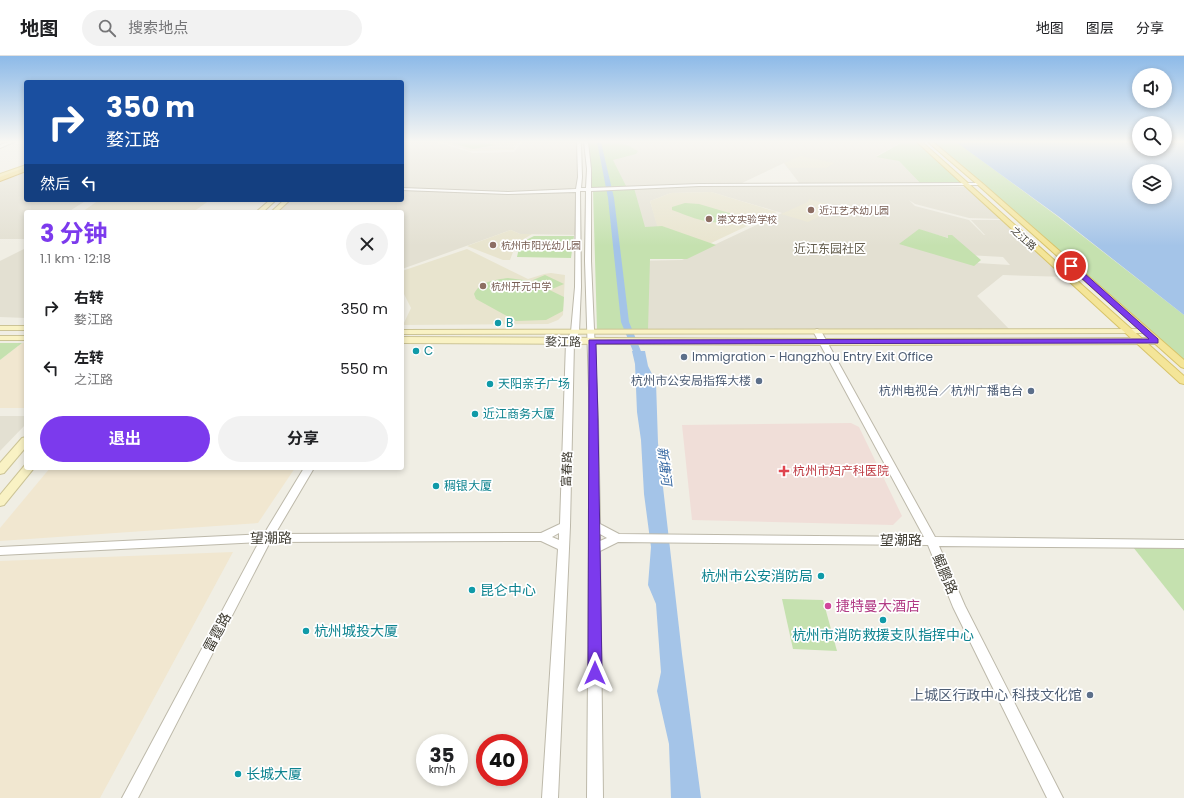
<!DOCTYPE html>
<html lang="zh">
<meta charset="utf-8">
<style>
:root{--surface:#fff;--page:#f2f2f2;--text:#202124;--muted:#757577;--line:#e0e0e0;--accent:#7c3aed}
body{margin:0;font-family:Poppins,"Noto Sans SC",sans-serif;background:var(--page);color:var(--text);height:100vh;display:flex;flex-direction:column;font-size:15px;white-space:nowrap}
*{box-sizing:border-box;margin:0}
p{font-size:13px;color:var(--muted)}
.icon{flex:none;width:22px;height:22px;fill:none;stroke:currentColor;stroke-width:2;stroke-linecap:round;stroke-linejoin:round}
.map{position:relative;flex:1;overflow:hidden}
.side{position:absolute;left:24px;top:154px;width:380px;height:260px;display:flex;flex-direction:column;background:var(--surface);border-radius:4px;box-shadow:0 2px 6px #0003}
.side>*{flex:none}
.top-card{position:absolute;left:24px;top:24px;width:380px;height:122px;border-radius:4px;box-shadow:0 2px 6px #0003;background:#1a4fa0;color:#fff;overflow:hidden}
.buttons{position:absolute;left:1132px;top:12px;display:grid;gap:8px}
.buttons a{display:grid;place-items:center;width:40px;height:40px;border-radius:50%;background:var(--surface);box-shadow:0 2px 6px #0003;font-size:20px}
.speed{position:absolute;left:416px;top:678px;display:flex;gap:8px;font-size:20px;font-weight:700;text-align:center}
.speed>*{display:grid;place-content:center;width:52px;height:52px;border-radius:50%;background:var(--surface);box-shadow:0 2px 6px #0003;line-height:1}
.speed small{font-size:10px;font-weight:400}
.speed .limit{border:6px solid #d22;background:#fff;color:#111}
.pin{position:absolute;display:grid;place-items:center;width:34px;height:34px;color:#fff;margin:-17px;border:2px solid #fff;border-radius:50%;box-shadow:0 1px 4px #0007}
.me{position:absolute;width:44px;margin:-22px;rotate:0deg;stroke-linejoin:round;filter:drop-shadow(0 0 3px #0008)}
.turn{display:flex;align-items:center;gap:14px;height:84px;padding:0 16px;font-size:18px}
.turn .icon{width:52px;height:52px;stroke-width:2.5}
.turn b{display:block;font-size:28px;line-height:34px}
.then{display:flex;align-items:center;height:38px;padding:0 16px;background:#0003;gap:8px;font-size:15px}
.round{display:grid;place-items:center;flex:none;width:42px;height:42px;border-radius:21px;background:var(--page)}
.headline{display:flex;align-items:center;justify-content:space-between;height:68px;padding:0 16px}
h1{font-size:24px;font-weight:700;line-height:30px;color:var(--accent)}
.primary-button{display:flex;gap:8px;margin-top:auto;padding:8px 16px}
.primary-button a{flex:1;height:46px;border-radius:24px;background:var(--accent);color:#fff;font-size:16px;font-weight:700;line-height:46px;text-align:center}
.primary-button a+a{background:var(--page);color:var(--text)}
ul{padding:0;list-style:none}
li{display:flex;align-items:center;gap:12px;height:60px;padding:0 16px}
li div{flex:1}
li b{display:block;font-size:15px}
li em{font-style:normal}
header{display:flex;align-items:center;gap:24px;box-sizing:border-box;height:56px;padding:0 20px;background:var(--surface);border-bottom:1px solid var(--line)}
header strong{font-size:19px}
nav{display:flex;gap:22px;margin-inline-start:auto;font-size:14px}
.search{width:280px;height:36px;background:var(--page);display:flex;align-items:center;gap:10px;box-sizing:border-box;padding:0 14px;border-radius:22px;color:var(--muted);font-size:15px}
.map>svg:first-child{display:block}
.residential{fill:#e3e0d2;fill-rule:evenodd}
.commercial{fill:#f1e7d0}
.education{fill:#e8e4ce}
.medical{fill:#f0ded8}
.green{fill:#c5e1af}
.water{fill:#a4c4e8;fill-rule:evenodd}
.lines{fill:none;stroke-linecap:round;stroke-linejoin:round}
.canal{fill:#a4c4e8;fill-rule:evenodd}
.tertiary-casing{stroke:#bdb9aa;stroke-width:2}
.secondary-casing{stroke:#ccc496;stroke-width:2}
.primary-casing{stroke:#d7c36a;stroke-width:2}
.trunk-casing{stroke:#ceaa40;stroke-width:2}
.tertiary{fill:#fff;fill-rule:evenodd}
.secondary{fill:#f9f2c4;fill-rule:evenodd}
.primary{fill:#f4e598;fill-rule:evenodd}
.trunk{fill:#f2dc83;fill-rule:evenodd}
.route{fill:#7c3aed;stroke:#51269a}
.education-dot{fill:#8d6e63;stroke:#fff;stroke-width:1.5}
.culture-dot{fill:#0f9aa8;stroke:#fff;stroke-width:1.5}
.service-dot{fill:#5c6f8a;stroke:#fff;stroke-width:1.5}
.health-dot{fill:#e0444e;stroke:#fff;stroke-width:1.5}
.hotel-dot{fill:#d1479c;stroke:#fff;stroke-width:1.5}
.labels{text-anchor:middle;stroke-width:3.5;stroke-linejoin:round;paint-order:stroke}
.far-education-label{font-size:10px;fill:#785e54;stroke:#fff;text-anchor:start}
.far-street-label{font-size:10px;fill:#413e34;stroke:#fff}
.far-quarter-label{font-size:12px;fill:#635d4c;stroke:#fff}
.culture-label{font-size:12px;fill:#0d838f;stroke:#fff;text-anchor:start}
.street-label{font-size:12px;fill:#413e34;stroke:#fff}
.service-label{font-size:12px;fill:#4e5e75;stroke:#fff;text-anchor:end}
.health-label{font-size:12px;fill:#be3a42;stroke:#fff;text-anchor:start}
.water-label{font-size:13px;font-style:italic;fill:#3869a2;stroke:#fff}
.near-street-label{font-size:14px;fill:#413e34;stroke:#fff}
.near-culture-label{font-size:14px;fill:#0d838f;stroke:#fff;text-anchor:start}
.near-hotel-label{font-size:14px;fill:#b23c85;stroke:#fff;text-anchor:start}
.near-service-label{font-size:14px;fill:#4e5e75;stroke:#fff;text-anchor:end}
</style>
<header>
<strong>地图</strong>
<div class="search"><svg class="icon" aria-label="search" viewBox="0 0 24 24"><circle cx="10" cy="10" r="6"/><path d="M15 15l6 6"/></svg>搜索地点</div>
<nav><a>地图</a><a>图层</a><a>分享</a></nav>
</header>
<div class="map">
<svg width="1184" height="742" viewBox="0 0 1184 742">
<rect width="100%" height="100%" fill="#f0eee4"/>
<g class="residential">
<polygon points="402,86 437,86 473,97 514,96 519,89 524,86 578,86 578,179 520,178 511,174 402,213 402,156 274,156 287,144 402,144"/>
<path d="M610 86H914L901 87 876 100 899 105 921 128 893 129 967 131 1003 163 969 162 915 148 909 144 915 150 969 164 984 179H985L971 164H1005L1068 221 1003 219 977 240 1012 276H642L630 205 682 204 782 157 711 136 671 137 650 145 658 171 615 183ZM784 107 800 128 740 129V128ZM919 174 949 182 967 199 1003 201 1010 209 977 207Z"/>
<polygon points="26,116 26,144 87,144 68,156 26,156 26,183 0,183 0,126"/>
<polygon points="26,192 26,262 0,261 0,205"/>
<polygon points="0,360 26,360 26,368 0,395"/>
</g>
<g class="commercial">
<polygon points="22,287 26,287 26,352 0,352 0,304"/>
<polygon points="50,412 295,412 258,467 0,485 0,472"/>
<polygon points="233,496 100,742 0,742 0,505"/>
</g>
<g class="education">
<polygon points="441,86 521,86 517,88 514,94 470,95"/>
<polygon points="800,100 834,107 826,112 788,112 784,107"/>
<polygon points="711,136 777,156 709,188 657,170 650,145 671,137"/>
<polygon points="809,143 838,151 808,166 781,158 808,146"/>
<polygon points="99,144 210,144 193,156 82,156"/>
<polygon points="511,174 520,178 532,178 516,188 510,204 503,204 467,190"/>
<polygon points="467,193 528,223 544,218 551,217 565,219 563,259 558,264 548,268 403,269 411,252 404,238 402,236 402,215"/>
</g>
<polygon class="medical" points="851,367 859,371 902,460 893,469 692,464 682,369"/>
<g class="green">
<polygon points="449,86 482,86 495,89 473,93"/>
<polygon points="588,86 616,86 617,87 627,89 638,95 636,98 613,104 627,132 634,132 645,171 662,170 716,189 687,203 650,203 648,274 597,274 593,134 591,132"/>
<polygon points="919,86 964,128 921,128 899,105 876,101 901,87"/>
<polygon points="931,86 957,86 1057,160 1184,259 1184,308"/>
<path d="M685 147 699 148 753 164 750 165 733 160 732 164C711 171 692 161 672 154V151Z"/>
<polygon points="919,173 948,182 948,179 952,179 981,204 974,210 899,188"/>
<polygon points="534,180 574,180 571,202 517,201 520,187"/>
<polygon points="545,219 564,228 552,233 533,224"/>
<path d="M508 222 531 225 564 241 563 255 546 264 516 265 476 243 474 238C480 225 495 224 508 222Z"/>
<polygon points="0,287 22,287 0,304"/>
<polygon points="1133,491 1184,493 1184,555"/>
<polygon points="782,543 823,544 837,595 793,593"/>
</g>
<g class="water">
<path d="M956 86H1139V93H1165V86H1184V259L1058 160ZM1139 115H1165V141H1139Z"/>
<polygon points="632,295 645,295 648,310 656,326 658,387 682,598 701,742 671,742 669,688 657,635 661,616 656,548 648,529 651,491 644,438 641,384 637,356 635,308"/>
</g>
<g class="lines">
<polygon class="canal" points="597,86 601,86 614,142 629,266 645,305 641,307 637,305 621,266 608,142"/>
<defs>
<g id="tertiary">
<polygon points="8,86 14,86 0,92 0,89"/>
<path d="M577 86H581L582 121 581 132H586L587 113 584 86H588L591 113V132L699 128 982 127V128L980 129 699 130 591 135V205L598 364 600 468 619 478 924 481 813 275 817 273 821 275 935 481 1184 484V492L939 490 965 550 1063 742H1047L953 551 928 489 618 486 600 495 603 742H587L590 364 585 205 586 135H580L581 231 579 276 574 286 570 470 558 742H542L558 493 541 485 270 486 138 742H122L259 486 0 499V491L264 478 304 412H314L275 478 541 477 560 468 566 286 571 276 575 231 576 136 508 138 402 134V132L508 136 576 133 578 121ZM559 477V484L552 481ZM600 478 607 482 600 485Z"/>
</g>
<g id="secondary">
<polygon points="270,144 276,144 263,156 256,156"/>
<polygon points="284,144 290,144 277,156 271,156"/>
<rect x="0" y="270" width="26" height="4"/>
<polygon points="1145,273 1148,273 1148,277 402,278 402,274"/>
<rect x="0" y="280" width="26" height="4"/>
<polygon points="402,281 823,283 1156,282 1160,285 1156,288 823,289 402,287"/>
<polygon points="26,381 26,391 4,417 0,418 0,407 22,382"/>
<polygon points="25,409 26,412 34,412 4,449 0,450 0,439"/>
</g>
<g id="primary">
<polygon points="917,86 922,86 1184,320 1184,328 1180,327"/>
<polygon points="928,86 933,86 982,127 1184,304 1184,312 1181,311 978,129"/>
<polygon points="26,109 26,113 0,122 0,118"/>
</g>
<polygon id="trunk" points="26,111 26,115 0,125 0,121"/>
</defs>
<use href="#tertiary" class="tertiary-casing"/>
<use href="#secondary" class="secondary-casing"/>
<use href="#primary" class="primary-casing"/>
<use href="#trunk" class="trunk-casing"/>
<use href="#tertiary" class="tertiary"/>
<use href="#secondary" class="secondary"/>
<use href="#primary" class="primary"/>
<use href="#trunk" class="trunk"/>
</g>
<linearGradient id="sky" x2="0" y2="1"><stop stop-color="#8dbae8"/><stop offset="0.45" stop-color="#f8f7f3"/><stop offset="1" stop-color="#f8f7f3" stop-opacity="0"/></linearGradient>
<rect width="1184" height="190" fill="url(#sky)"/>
<polygon class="route" points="1069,208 1074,208 1158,283 1158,287 596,288 598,364 602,617 600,622 595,623 590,622 588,617 589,284 1149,283 1069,211"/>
<g class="education-dot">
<circle cx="811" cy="154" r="4"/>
<circle cx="709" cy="163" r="4"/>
<circle cx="493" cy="189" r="4"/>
<circle cx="483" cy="230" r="4"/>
</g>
<g class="culture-dot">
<circle cx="498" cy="267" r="4"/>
<circle cx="416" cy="295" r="4"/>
<circle cx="490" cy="328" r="4"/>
<circle cx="475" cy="358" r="4"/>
<circle cx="436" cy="430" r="4"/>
<circle cx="821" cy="520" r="4"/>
<circle cx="472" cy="534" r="4"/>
<circle cx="883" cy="564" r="4"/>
<circle cx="306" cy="575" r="4"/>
<circle cx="238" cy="718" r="4"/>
</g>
<g class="service-dot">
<circle cx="684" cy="301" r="4"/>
<circle cx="759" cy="325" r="4"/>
<circle cx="1031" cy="335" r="4"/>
<circle cx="1090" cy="639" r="4"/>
</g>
<path class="health-dot" d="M782 409h4v4h4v4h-4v4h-4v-4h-4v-4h4z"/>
<circle class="hotel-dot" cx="828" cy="550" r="4"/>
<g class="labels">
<g class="far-education-label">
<text x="819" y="158">近江艺术幼儿园</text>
<text x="717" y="167">崇文实验学校</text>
<text x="501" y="193">杭州市阳光幼儿园</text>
<text x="491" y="234">杭州开元中学</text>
</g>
<g class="far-street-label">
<text transform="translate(1024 182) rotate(42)" y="4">之江路</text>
</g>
<g class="far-quarter-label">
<text x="830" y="197">近江东园社区</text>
</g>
<g class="culture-label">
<text x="506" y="271">B</text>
<text x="424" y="299">C</text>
<text x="498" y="332">天阳亲子广场</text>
<text x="483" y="362">近江商务大厦</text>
<text x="444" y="434">稠银大厦</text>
</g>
<g class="street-label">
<text transform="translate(563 286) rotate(1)" y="4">婺江路</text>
<text transform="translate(567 413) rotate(-88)" y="4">富春路</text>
</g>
<g class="service-label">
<text x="692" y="305" text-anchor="start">Immigration - Hangzhou Entry Exit Office</text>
<text x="751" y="329">杭州市公安局指挥大楼</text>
<text x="1023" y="339">杭州电视台／杭州广播电台</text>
</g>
<g class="health-label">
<text x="793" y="419">杭州市妇产科医院</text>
</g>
<g class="water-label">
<text transform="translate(665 410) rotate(83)" y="5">新塘河</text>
</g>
<g class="near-street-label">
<text transform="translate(271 482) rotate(-1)" y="5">望潮路</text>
<text x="901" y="489">望潮路</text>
<text transform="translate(945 518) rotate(67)" y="5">鲲鹏路</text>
<text transform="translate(217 576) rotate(-62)" y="5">雷霆路</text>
</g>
<g class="near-culture-label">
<text x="813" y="525" text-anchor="end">杭州市公安消防局</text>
<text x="480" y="539">昆仑中心</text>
<text x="314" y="580">杭州城投大厦</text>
<text x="883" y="584" text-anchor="middle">杭州市消防救援支队指挥中心</text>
<text x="246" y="723">长城大厦</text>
</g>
<g class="near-hotel-label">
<text x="836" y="555">捷特曼大酒店</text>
</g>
<g class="near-service-label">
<text x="1082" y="644">上城区行政中心 科技文化馆</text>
</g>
</g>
</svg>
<div class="buttons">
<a><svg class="icon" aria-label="sound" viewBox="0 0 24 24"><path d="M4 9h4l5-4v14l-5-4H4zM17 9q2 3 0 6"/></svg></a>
<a><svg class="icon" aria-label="search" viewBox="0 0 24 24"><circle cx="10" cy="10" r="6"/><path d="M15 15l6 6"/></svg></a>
<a><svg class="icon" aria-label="layers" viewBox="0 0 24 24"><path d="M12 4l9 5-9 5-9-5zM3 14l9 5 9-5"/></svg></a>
</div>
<div class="speed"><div>35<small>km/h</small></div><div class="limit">40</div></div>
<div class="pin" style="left:1071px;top:210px;background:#d93025"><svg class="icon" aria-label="arrive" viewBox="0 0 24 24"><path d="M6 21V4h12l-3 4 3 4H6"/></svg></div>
<svg class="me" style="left:595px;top:617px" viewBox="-20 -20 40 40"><path d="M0-17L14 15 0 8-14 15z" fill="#7c3aed" stroke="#fff" stroke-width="4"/></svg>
<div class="top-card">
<div class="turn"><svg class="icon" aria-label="right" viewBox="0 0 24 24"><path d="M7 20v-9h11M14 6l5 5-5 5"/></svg><div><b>350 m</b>婺江路</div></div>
<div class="then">然后<svg class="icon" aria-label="left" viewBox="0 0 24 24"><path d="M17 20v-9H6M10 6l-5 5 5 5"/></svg></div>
</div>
<section class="side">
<div class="headline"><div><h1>3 分钟</h1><p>1.1 km · 12:18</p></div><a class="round"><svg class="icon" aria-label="close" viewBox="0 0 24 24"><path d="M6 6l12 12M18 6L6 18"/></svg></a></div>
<ul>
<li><svg class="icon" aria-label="right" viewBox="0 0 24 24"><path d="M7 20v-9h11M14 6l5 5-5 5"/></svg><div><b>右转</b><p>婺江路</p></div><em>350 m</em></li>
<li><svg class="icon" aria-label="left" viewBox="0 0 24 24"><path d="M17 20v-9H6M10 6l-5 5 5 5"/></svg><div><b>左转</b><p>之江路</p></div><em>550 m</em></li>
</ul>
<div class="primary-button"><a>退出</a><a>分享</a></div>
</section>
</div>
